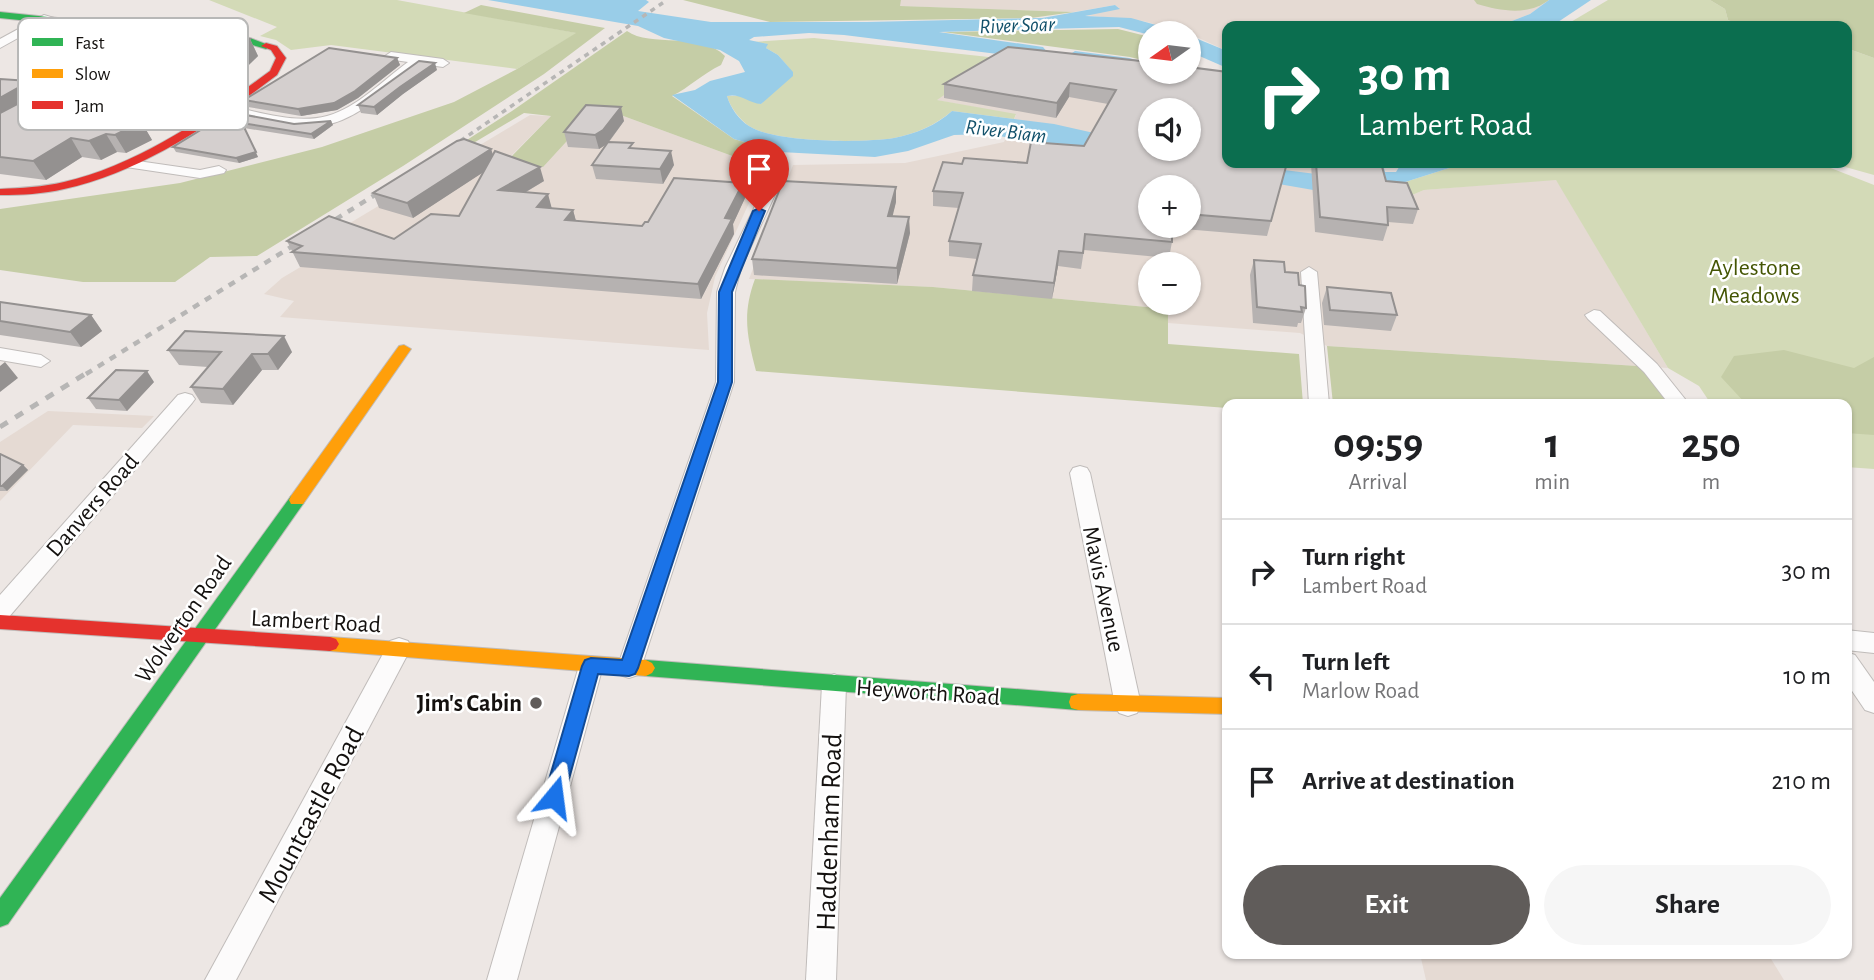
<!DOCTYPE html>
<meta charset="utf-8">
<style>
:root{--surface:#fff;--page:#f6f6f6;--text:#202124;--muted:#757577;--line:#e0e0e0;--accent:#605c5a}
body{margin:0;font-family:"Alegreya Sans",sans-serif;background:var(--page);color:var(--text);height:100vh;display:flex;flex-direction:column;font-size:26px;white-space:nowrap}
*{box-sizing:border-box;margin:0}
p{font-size:23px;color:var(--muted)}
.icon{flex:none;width:38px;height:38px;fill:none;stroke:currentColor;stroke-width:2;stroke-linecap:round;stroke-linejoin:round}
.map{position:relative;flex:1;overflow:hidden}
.panel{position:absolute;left:1222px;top:399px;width:630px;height:560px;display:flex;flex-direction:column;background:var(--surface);border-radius:14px;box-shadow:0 2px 5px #0004}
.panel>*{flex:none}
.hud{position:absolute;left:1222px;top:21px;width:630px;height:147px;border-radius:14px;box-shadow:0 2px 5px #0004;background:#0b6e4f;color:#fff;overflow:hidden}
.needle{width:46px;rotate:256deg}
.fabs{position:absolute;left:1138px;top:21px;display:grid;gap:14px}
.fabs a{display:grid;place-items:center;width:63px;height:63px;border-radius:50%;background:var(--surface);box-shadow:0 2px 5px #0004;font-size:35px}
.pin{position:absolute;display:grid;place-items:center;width:60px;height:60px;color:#fff;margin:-72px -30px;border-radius:50% 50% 50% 0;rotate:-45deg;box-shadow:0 0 7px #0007}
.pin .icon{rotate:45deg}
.me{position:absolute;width:77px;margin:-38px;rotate:16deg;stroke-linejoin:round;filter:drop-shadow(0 0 5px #0008)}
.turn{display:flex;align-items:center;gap:24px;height:147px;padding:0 21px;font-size:32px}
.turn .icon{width:91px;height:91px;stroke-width:2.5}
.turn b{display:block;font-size:49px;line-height:60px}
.eta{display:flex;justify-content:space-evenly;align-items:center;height:119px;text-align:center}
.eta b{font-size:42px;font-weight:600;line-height:49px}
.action{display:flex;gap:14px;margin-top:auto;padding:14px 21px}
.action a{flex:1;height:80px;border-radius:42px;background:var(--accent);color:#fff;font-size:28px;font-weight:600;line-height:80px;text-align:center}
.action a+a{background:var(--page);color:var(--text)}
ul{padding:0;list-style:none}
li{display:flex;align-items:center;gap:21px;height:105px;padding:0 21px;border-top:2px solid var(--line)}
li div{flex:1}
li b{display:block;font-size:26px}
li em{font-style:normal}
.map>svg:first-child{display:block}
.built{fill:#e5dad3;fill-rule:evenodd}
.green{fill:#d3dab7}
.forest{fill:#c5cda6}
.water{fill:#99cde8}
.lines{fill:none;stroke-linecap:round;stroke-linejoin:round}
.street-casing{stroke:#c0bcba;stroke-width:2}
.fast-casing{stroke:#c0bcba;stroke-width:2}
.slow-casing{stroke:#c0bcba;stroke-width:2}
.jam-casing{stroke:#c0bcba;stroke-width:2}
.street{fill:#fcfbfb;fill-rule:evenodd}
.fast{fill:#30b455;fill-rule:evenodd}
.slow{fill:#ff9f0a;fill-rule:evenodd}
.jam{fill:#e5322d;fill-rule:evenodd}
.rail-far2{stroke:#b7b6b5;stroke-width:3.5;stroke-dasharray:5 5;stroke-linecap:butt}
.rail-far1{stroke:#b7b6b5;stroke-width:4.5;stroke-dasharray:7 7;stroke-linecap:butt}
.rail{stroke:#b7b6b5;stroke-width:5;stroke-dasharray:9 9;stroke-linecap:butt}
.wall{fill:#b6b2b1;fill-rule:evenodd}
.shaded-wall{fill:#949190}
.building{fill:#d4cfce;stroke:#949190;stroke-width:2;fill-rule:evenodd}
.route{fill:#1a73e8;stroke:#114b97;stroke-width:2}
.poi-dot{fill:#605c5a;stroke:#fff;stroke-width:2.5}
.labels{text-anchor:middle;stroke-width:5;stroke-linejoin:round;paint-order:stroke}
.far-water-label{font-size:21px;font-style:italic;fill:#11506a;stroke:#fff}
.park-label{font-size:24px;fill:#445504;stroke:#fff}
.street-label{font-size:24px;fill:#14110f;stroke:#fff}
.poi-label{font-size:24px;font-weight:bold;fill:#14110f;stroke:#fff;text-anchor:end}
.near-street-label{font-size:28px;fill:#14110f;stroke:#fff}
.key{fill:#fff;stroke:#b8b8b7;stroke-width:2}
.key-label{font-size:19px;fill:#14110f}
</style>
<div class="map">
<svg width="1874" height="980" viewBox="0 0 1874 980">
<rect width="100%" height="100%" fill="#ede7e4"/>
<g class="built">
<polygon points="901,0 1549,0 1530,14 1499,26 1227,26 1227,51 1188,33 1143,21 1084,15 1119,8 1115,5 1074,12 899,6"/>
<path d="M983 68 1227 89V163H1376L1405 198 1424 190 1556 179 1668 368 1327 346 1300 333 1168 323V309L933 287 749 279 793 165 905 163 1004 142 1016 115 936 100ZM1150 110H1188V149H1150ZM1150 187H1188V226H1150ZM1150 264H1188V303H1150Z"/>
<polygon points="607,110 735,157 767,164 715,277 707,313 709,350 280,317 294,301 264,294 282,278 309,262 295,256 530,115 551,116 507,160"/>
<polygon points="48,411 154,416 142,428 73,425 0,501 0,442"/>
<polygon points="1420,954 1768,954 1784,980 1426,980"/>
</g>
<g class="green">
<polygon points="209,0 397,0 577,33 517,69 331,45 291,50 276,40 260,36 277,27"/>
<polygon points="1608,0 1710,0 1725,9 1728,20 1742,26 1564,26"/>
<path d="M814 38 1007 59 983 68 937 100 1016 114 1014 119 952 111C936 125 915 134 894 138 864 143 774 143 749 126 740 120 730 107 727 96H741L761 104 790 69 778 55 766 48 767 44 752 42Z"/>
<polygon points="1846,48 1874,58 1874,175 1831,163 1846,163"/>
<polygon points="1465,163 1818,163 1874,185 1874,469 1846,467 1846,404 1711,404 1699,386 1668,368 1556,180 1424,190 1405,198 1402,183"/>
</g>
<g class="forest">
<polygon points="683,0 901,0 900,6 1074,12 1031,18 770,22"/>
<path d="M1474 0H1549C1528 16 1501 11 1477 4Z"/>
<polygon points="1710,0 1874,0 1874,58 1846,48 1846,26 1742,26 1728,20 1725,9"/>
<polygon points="481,5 605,28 544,74 403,166 257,256 210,257 175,282 83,282 0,270 0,209 180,183 322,147 454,102 517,69 576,33 464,13"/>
<polygon points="1118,29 1150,37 1150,62 1130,57 943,32"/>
<path d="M627 31C650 48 701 31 725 56L721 65C702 74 690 87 672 96L734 139 780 152 767 164 735 157 607 110 588 118 543 167 507 161 551 116 524 113 403 185H397L512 111Z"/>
<path d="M755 279 933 287 1168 309V344L1299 354 1303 404H1227V408L756 371C747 336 742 314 755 279Z"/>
<polygon points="1327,346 1637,366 1643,369 1668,404 1333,404"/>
<polygon points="1784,350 1854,368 1874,357 1874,435 1846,433 1846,404 1746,404 1721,377 1734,356"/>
</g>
<g class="water">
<path d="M488 0H646L649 2 638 11 711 22H867L1042 18 1115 5 1120 9 1085 16 1131 18 1185 33 1150 35 1119 27 939 32 1043 47 1047 52 1069 55 1075 51 1129 58 1150 64 1031 58 844 35 809 33 754 37 749 40 768 44 766 48 778 55 793 72V76L761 104C748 103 741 93 727 96 730 107 739 120 749 126 775 143 863 143 894 138 915 134 937 125 952 111L1054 124 1134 142 1150 149 1227 163 1356 179 1377 164H1383L1385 172H1396L1401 164 1465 163 1402 183 1319 191 988 134 954 135 908 151 875 157 780 152 734 139 672 95 695 90 710 81 745 72 739 61 720 50 664 38 638 26Z"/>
<polygon points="1549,0 1591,0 1552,26 1499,26 1530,14"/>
<polygon points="1188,35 1227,51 1227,68 1188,51"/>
</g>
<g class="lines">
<defs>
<g id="street">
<polygon points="44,15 54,18 0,48 0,39"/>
<path d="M391 52 443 59 449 63 443 67 422 64C396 83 372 107 342 120 304 136 258 119 220 112L213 108 220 104C253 110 294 125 327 116 357 108 383 80 408 62L387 59 385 56Z"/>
<polygon points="131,160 200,170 219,166 226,170 224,173 200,178 126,167 124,164"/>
<polygon points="778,169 785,173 741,268 735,292 734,382 641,668 638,675 629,678 620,675 617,668 716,382 717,292 725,268 771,173"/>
<polygon points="1309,267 1317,272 1329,404 1309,404 1301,272"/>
<polygon points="1594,310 1600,311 1657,364 1689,404 1669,404 1644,372 1588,319 1585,315"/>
<polygon points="0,348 41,355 50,361 41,367 0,360"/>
<polygon points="185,393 192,395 195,399 192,403 8,618 0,620 0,595 178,395"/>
<polygon points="1080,466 1087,468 1090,473 1141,705 1137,713 1128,716 1119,713 1115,705 1070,473 1073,468"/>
<polygon points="1846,630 1874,633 1874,653 1846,650"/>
<polygon points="399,638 408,641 411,648 236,980 205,980 390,641"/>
<polygon points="1846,652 1855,655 1874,682 1874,713 1865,710 1846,682"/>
<polygon points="591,656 600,659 603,666 517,980 487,980 579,666 582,659"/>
<polygon points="834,674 843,678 846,685 836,980 806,980 822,685 825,678"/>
</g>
<g id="fast">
<polygon points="0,12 250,38 271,46 266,49 249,44 0,18"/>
<polygon points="297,494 305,500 303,504 8,924 0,927 0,898 291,496"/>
<polygon points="646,660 1078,694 1085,696 1087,702 1085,708 1078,710 646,676 640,673 637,668 640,663"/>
</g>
<g id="slow">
<polygon points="404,345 411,349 303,504 291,504 289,500 291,496 399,346"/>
<polygon points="330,637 646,660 652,663 655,668 652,673 646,676 330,651 324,649 321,644 324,639"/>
<polygon points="1078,694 1227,698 1227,714 1078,710 1071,708 1069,702 1071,696"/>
</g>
<g id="jam">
<path d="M266 43 277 46 286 58 277 75C215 122 142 172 64 189 43 194 22 195 0 195V189C21 188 43 187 64 182 136 166 211 115 270 71L276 58 271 50 261 46Z"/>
<polygon points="0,615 330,637 336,639 339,644 336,649 330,651 0,629"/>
</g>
</defs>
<use href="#street" class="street-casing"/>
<use href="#fast" class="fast-casing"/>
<use href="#slow" class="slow-casing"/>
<use href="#jam" class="jam-casing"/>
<use href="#street" class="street"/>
<use href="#fast" class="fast"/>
<use href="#slow" class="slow"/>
<use href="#jam" class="jam"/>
<polyline class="rail-far2" points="444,152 667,0"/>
<polyline class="rail-far1" points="86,374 391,185"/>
<polyline class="rail" points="0,427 88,372"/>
</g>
<g class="wall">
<polygon points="157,39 250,39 258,56 224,89 214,86 145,128 152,140 126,153 117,152 101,160 82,157 46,180 0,174 0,79 30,81 38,93"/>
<polygon points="397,58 400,65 358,98 337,110 301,116 248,107 244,100"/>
<path d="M1150 62 1287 163 1267 236 1172 228V242L1169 258 1084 250 1081 269 1058 266 1052 299 972 291 973 275 977 259 949 256V241L959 208 933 206V191L962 164 1027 163 1084 146 1108 104 1069 97 1056 118 944 98V84ZM1188 187V226H1150Z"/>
<polygon points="437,70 403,94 377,115 361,113 358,105"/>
<polygon points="230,112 294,124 331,121 333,125 314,139 244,128 258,157 239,163 176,152 173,147"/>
<polygon points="624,121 609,142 634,148 674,165 663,184 596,179 592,165 607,144 599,149 568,147 564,132"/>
<polygon points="491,149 493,155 544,181 526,192 552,208 573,210 576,221 642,226 648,222 743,183 745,198 733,224 734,234 701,299 300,267 287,241 394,239 459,216 483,172 413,218 379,208 373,193"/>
<polygon points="1311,163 1381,163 1386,181 1418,209 1413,224 1388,222 1388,225 1383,241 1315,232"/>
<polygon points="896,202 892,216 910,233 897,284 754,275 752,259"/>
<polygon points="1254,260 1285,272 1299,285 1306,308 1301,323 1298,323 1297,327 1253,323 1250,275"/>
<polygon points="1327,287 1397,315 1391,331 1324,325 1322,303"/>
<polygon points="0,302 91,315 102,331 81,347 0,335"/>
<polygon points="168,350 292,352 278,370 262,370 233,405 201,403 191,387 208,367 179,365"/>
<polygon points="154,382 127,411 96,409 88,398"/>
<polygon points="0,454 23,465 28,470 7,491 0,491"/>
</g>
<g class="shaded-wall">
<polygon points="250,39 258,56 224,89 215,72"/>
<polygon points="397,58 400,65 358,98 337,110 301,116 298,109"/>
<polygon points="435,63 437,70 403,94 377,115 374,107 400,87"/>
<polygon points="205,69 214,86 145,128 152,140 126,153 115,135 118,119"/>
<polygon points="30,81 42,99 0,122 0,98"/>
<polygon points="1070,83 1069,97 1056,118 1057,103"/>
<polygon points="621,107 624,121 607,144 599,149 595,135"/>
<polygon points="331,121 333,125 314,139 311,134"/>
<polygon points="242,123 258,157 239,163 236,158"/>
<polygon points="106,134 117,152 101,160 89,141"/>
<polygon points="71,138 82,157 46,180 33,161"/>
<polygon points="491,149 496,164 413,218 407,203"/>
<polygon points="671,151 674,165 663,184 660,169"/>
<polygon points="540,167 544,181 504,205 499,190"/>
<polygon points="743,183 745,198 733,224 734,234 701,299 698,284 725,218"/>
<polygon points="896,187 896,202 889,231 888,216"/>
<polygon points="548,194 552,209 537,207"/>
<polygon points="573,210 577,225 565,220"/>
<polygon points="909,217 910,233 897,284 897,268"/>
<polygon points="1059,251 1058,266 1052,299 1054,283"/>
<polygon points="91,315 102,331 81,347 70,332"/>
<polygon points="284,336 292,352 278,370 268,354"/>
<polygon points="252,354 262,370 233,405 223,389"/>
<polygon points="5,362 18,378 0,392 0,366"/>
<polygon points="147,371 154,382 127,411 119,400"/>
<polygon points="23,465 28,470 7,491 2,486"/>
</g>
<g class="building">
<polygon points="174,30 250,39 215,72 205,69 118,119 141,122 115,135 106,134 89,141 71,138 33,161 0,157 0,113 145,37 157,39"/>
<path d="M1008 47 1150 62V72H1188V67L1227 72V163H1287L1271 221 1188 214V187H1150V226H1172V242L1085 234 1083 253 1059 251 1054 283 973 275 981 244 949 241 963 193 933 191 943 162 962 164 964 158 1027 163 1031 142 1084 146 1116 90 1070 83 1057 103 944 84ZM1150 110H1188V149H1150Z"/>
<polygon points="329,48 397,58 355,91 334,103 298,109 244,100"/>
<polygon points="419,61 435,63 400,87 374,107 358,105"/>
<polygon points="0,79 30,81 0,98"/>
<polygon points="586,105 621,107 603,130 595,135 564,132"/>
<polygon points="230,112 294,124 331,121 311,134 242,123 256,152 236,158 173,147"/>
<polygon points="464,139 491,149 407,203 373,193 457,141"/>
<polygon points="608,142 633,143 629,148 671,151 660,169 592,165"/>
<polygon points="495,151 540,167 499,190 548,194 537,207 573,210 565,220 642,226 645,222 648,222 674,178 743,183 725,218 732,219 698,284 292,252 302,246 287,241 329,216 394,239 431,214 459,216"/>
<polygon points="1316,163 1381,163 1386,181 1407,183 1418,209 1387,207 1388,225 1320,217"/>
<polygon points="783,181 896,187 888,216 909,217 897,268 752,259"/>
<polygon points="1254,260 1284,262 1285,272 1298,273 1299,285 1305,286 1306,308 1301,307 1302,312 1257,307"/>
<polygon points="1327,287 1391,293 1397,315 1330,310"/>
<polygon points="0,302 91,315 70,332 0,321"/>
<polygon points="185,331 284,336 268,354 252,354 223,389 191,387 221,352 168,350"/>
<polygon points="116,370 147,371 119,400 88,398"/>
<polygon points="0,454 23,465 2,486 0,486"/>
</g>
<polygon class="route" points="759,208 765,211 732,292 732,382 638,668 635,674 629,676 598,674 564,797 561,803 554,806 547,803 544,797 582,666 585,660 591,658 622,660 718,382 719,292 753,211"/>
<circle class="poi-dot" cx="536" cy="703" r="7"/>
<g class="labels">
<g class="far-water-label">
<text transform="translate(1017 25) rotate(-2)" y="7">River Soar</text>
<text transform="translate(1006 131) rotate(7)" y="7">River Biam</text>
</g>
<g class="park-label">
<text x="1755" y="275">Aylestone<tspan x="1755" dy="28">Meadows</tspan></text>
</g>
<g class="street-label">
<text transform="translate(92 505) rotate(-49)" y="8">Danvers Road</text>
<text transform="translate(1104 589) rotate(78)" y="8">Mavis Avenue</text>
<text transform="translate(183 619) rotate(-55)" y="8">Wolverton Road</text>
<text transform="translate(316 621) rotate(3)" y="8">Lambert Road</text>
<text transform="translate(928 692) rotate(4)" y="8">Heyworth Road</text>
</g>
<g class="poi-label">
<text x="522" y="711">Jim's Cabin</text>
</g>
<g class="near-street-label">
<text transform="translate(310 814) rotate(-62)" y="10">Mountcastle Road</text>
<text transform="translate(828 832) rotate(-88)" y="10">Haddenham Road</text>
</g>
</g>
<rect x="18" y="18" width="230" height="112" rx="10" class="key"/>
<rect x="32" y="38" width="31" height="8" fill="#30b455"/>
<rect x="32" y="69" width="31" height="9" fill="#ff9f0a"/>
<rect x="32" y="101" width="31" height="8" fill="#e5322d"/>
<g class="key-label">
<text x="75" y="49">Fast</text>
<text x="75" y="80">Slow</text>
<text x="75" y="112">Jam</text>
</g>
</svg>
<div class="fabs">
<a><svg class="needle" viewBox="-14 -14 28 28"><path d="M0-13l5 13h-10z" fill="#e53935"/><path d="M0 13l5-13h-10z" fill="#757577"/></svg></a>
<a><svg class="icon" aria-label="sound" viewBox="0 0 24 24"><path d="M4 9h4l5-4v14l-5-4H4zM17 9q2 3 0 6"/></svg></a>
<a>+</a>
<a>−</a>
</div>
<div class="pin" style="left:759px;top:211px;background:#d93025"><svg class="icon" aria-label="arrive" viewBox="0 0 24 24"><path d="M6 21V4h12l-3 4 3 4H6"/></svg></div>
<svg class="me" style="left:554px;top:797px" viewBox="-20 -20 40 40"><path d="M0-17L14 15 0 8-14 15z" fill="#1a73e8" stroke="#fff" stroke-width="4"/></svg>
<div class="hud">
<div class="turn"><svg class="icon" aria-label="right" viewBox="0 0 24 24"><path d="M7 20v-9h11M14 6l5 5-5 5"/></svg><div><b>30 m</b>Lambert Road</div></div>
</div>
<section class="panel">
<div class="eta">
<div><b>09:59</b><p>Arrival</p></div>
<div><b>1</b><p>min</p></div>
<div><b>250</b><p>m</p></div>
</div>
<ul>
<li><svg class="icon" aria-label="right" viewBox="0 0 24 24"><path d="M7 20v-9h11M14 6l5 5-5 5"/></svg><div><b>Turn right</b><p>Lambert Road</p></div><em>30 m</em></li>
<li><svg class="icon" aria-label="left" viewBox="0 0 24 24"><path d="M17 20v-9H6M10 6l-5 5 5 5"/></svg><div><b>Turn left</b><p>Marlow Road</p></div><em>10 m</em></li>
<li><svg class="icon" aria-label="arrive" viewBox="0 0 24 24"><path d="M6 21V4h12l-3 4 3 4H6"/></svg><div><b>Arrive at destination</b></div><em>210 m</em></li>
</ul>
<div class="action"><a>Exit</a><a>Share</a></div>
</section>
</div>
